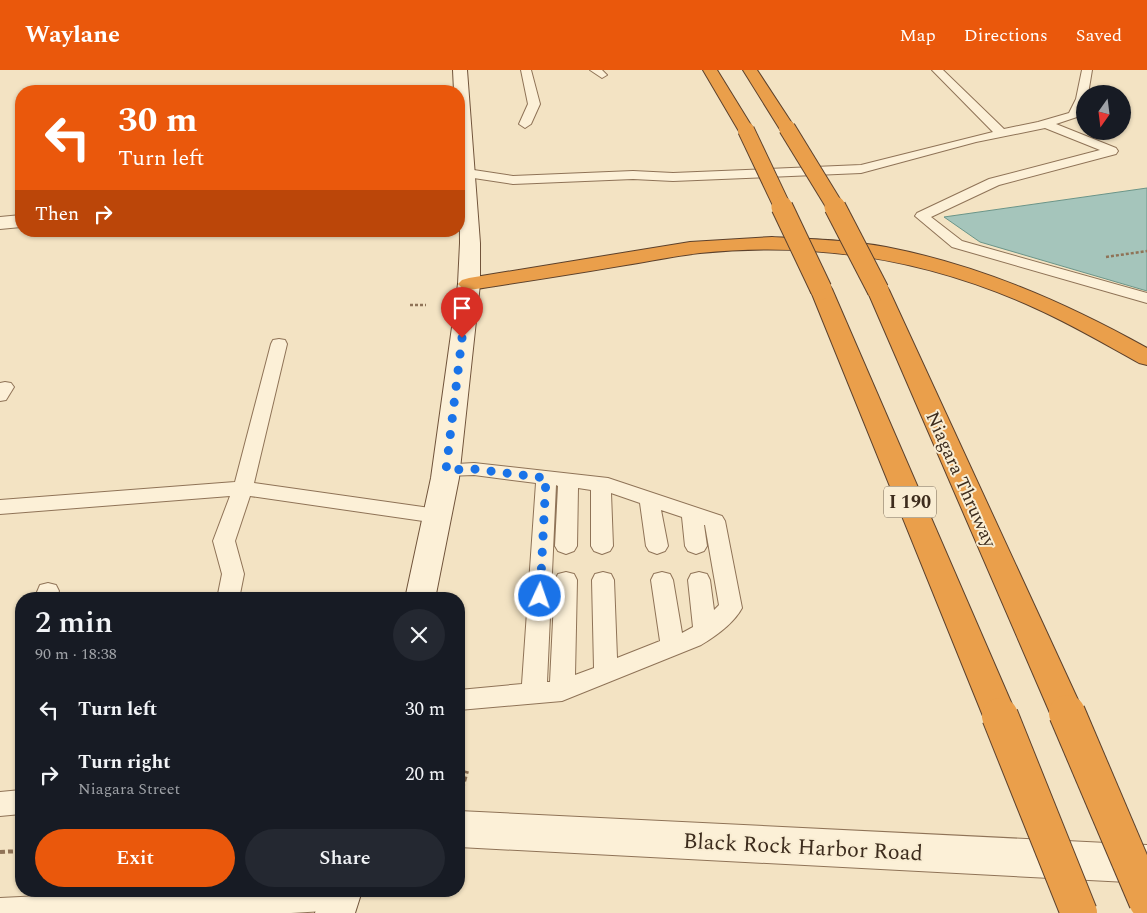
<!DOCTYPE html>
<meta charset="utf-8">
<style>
:root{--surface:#171b24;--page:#242831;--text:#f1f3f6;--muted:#9ea1a6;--accent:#ea580c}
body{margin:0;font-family:Spectral,serif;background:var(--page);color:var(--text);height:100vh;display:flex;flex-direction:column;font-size:19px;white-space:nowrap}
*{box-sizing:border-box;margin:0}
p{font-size:16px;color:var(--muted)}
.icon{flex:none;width:28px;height:28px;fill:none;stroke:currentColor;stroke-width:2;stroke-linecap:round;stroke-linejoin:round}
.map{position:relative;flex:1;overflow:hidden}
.sheet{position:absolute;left:15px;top:522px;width:450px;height:305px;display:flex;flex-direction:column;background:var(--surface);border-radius:20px;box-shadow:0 1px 4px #0004}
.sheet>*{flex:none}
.banner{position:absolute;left:15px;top:15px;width:450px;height:152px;border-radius:20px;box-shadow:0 1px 4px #0004;background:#ea580c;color:#fff;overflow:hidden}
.needle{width:32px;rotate:194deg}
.tools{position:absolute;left:1076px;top:15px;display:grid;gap:10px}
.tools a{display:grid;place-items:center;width:55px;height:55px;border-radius:50%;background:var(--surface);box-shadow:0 1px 4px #0004;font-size:25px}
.pin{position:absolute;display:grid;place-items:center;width:42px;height:42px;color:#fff;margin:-51px -21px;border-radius:50% 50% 50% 0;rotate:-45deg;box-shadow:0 0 5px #0007}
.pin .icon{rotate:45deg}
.me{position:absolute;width:55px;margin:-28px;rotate:3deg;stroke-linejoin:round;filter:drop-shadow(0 0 4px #0008)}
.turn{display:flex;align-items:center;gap:18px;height:105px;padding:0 20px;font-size:22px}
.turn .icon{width:65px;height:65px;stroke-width:2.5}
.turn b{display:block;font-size:35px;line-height:42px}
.then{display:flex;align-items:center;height:48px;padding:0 20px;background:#0003;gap:10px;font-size:19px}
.round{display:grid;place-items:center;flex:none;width:52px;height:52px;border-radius:26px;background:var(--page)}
.overview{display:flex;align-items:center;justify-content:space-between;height:85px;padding:0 20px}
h1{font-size:30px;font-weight:600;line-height:38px}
.action{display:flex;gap:10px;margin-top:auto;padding:10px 20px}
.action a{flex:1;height:58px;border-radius:30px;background:var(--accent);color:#fff;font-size:20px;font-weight:600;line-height:58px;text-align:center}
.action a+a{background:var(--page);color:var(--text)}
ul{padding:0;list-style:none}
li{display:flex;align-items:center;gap:15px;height:65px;padding:0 20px}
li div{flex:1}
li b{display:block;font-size:19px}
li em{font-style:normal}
header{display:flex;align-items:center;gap:30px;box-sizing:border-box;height:70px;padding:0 25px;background:var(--accent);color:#fff}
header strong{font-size:24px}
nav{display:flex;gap:28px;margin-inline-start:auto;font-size:18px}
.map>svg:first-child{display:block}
.water{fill:#a5c5bb;stroke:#6b9589}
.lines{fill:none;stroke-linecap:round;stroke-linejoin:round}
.service-casing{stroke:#8f7357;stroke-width:2}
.minor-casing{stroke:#8f7357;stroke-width:2}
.secondary-casing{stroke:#71543b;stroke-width:2}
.motorway-casing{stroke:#5c412c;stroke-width:2}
.path-far1{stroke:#8f7357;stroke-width:2.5;stroke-dasharray:3 2;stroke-linecap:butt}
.path{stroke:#8f7357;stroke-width:4;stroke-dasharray:5 3;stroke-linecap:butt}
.service{fill:#fcf0d7;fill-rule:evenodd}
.minor{fill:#fcf0d7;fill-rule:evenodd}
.secondary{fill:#fcf0d7;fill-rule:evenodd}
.motorway{fill:#ea9f4b;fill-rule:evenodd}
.motorway-bridge-far2-casing{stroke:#5c412c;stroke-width:18;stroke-linecap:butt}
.motorway-bridge-far1-casing{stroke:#5c412c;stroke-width:23;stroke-linecap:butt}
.motorway-bridge-casing{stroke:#5c412c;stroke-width:38;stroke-linecap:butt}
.motorway-bridge-far2{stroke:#ea9f4b;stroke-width:16}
.motorway-bridge-far1{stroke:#ea9f4b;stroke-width:21}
.motorway-bridge{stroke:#ea9f4b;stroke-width:36}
.route{stroke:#1a73e8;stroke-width:9;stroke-dasharray:0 16.2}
.labels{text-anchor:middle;stroke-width:4;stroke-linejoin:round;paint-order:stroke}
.shield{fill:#f9edd3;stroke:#756654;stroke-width:1}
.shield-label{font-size:18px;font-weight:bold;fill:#3d2c1d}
.street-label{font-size:19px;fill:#3d2c1d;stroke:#f9edd3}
.near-street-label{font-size:22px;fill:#3d2c1d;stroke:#f9edd3}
</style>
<header>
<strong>Waylane</strong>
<nav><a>Map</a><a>Directions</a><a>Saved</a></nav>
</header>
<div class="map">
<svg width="1147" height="843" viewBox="0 0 1147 843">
<rect width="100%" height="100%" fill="#f3e3c3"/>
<polygon class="water" points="1147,118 1147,221 980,172 944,147"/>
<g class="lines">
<defs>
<g id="service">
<polygon points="521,0 531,0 540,34 531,54 525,58 519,54 528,34"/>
<polygon points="590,0 602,0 607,5 602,8"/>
<path d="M932 0H943L1004 59 1038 52 1069 43 1076 29 1082 0H1092L1088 24H1085C1085 33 1082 39 1077 47L1056 54 1116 78 1118 81 1116 84 999 115 931 147 962 171 1147 223V233L952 177 915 146 917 143 989 109 1100 80 1045 58 976 72 861 103 673 111 633 109 513 114 467 107 461 103 467 99 513 106 633 101 673 103 861 95 993 62Z"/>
<polygon points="279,269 285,270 287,274 254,413 437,439 444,441 447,446 444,451 437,453 250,426 235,471 244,504 239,529 217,529 222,504 213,471 230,426 0,444 0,430 235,412 271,274 273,270"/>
<polygon points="5,312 11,313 14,317 6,330 0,331 0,313"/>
<path d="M474 393 608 408 722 446 725 451 742 538C734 553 716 566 701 575L562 631 459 640V620L522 614 536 413 474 405 446 406 439 405 436 400 439 395ZM556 415 558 416 555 476 558 481 566 484 574 481 577 476 578 418 591 420V476L594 481 602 484 610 481 613 476 611 423 640 433 646 476 649 481 657 484 665 481 668 476 661 440 682 447 685 476 688 481 696 484 704 481 707 476 704 455H705L719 535 714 540 710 510 707 504 699 502 691 504 688 510 693 557 682 563 673 510 670 504 662 502 654 504 651 510 660 571 617 588 614 510 611 504 603 502 595 504 592 510 594 598 575 605 577 510 574 504 566 502 558 504 555 510 550 612H547Z"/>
<polygon points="48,513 56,515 59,521 56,529 34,529 40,515"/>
<polygon points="21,720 21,744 0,746 0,722"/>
<polygon points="143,821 354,821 356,826 351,836 341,840 291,843 0,843 0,828"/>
</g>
<g id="minor">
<polygon points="21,145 21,157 0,159 0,147"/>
<polygon points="459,741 1147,775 1147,813 459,777"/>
</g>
<g id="secondary">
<polygon points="453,0 467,0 480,173 480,214 459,408 435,529 405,529 431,408 458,214 460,173 459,21 454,21"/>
<polygon points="322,821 362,821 355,843 315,843"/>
</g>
<g id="motorway">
<polygon points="703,0 717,0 754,60 752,63 740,63"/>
<polygon points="743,0 757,0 795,58 793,61 781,61"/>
<path d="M772 167C810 169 848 170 886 177 979 195 1064 232 1147 278V295L1139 293C1105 274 1071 254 1035 238 930 190 816 171 700 183 675 186 651 191 626 195 574 204 521 212 469 220L462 218 458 214 462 210 469 208 690 172Z"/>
<polygon points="821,213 829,214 832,219 1017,646 1012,656 1000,661 988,656 983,646 810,219 813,214"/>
<polygon points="878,214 886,215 889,220 1084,643 1079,653 1067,658 1055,653 1050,643 867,220 870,215"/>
</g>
</defs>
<use href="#service" class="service-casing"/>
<use href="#minor" class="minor-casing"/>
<use href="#secondary" class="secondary-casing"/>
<use href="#motorway" class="motorway-casing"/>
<g class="path-far1">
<polyline points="1106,187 1147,181"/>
<polyline points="410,235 426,235"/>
</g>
<g class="path">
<polyline points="462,719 467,701"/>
<polyline points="0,782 21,781"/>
</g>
<use href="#service" class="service"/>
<use href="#minor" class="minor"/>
<use href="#secondary" class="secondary"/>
<use href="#motorway" class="motorway"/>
<defs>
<g id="motorway-bridge-far2">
<polyline points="787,58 836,138"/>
<polyline points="746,60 783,138"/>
</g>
<g id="motorway-bridge-far1">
<polyline points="782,137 821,219"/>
<polyline points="835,137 878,220"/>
</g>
<g id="motorway-bridge">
<polyline points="1067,643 1147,831"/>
<polyline points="1000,646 1079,843"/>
</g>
</defs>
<use href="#motorway-bridge-far2" class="motorway-bridge-far2-casing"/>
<use href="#motorway-bridge-far1" class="motorway-bridge-far1-casing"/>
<use href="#motorway-bridge" class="motorway-bridge-casing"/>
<use href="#motorway-bridge-far2" class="motorway-bridge-far2"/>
<use href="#motorway-bridge-far1" class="motorway-bridge-far1"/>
<use href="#motorway-bridge" class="motorway-bridge"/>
</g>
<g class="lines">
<polyline class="route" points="462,268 446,400 474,399 546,408 540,526"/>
</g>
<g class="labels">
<rect class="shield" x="884" y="416.5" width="52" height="31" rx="4"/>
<g class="shield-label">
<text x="910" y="438">I 190</text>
</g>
<g class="street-label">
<text transform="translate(962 409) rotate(66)" y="7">Niagara Thruway</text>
</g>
<g class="near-street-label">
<text transform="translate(803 776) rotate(3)" y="8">Black Rock Harbor Road</text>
</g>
</g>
</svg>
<div class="tools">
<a><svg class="needle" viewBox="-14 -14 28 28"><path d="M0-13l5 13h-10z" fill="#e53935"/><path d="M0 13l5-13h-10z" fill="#9ea1a6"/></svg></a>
</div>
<div class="pin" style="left:462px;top:268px;background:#d93025"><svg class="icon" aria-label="arrive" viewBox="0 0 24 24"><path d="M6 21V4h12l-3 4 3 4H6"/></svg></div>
<svg class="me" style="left:540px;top:526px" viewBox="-20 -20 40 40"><circle r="17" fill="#1a73e8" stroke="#fff" stroke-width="3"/><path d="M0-11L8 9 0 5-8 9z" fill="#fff"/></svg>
<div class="banner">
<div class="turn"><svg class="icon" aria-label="left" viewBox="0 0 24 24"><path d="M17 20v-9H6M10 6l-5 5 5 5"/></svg><div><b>30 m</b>Turn left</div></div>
<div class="then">Then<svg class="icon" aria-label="right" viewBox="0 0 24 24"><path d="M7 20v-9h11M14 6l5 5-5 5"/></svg></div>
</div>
<section class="sheet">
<div class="overview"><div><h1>2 min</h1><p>90 m · 18:38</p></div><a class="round"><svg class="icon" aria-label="close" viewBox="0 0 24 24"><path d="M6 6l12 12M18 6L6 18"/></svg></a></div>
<ul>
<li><svg class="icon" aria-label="left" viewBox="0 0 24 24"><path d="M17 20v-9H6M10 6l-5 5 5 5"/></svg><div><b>Turn left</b></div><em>30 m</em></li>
<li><svg class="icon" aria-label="right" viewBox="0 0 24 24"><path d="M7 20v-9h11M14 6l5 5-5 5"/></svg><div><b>Turn right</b><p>Niagara Street</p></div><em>20 m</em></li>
</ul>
<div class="action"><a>Exit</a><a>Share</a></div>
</section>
</div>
